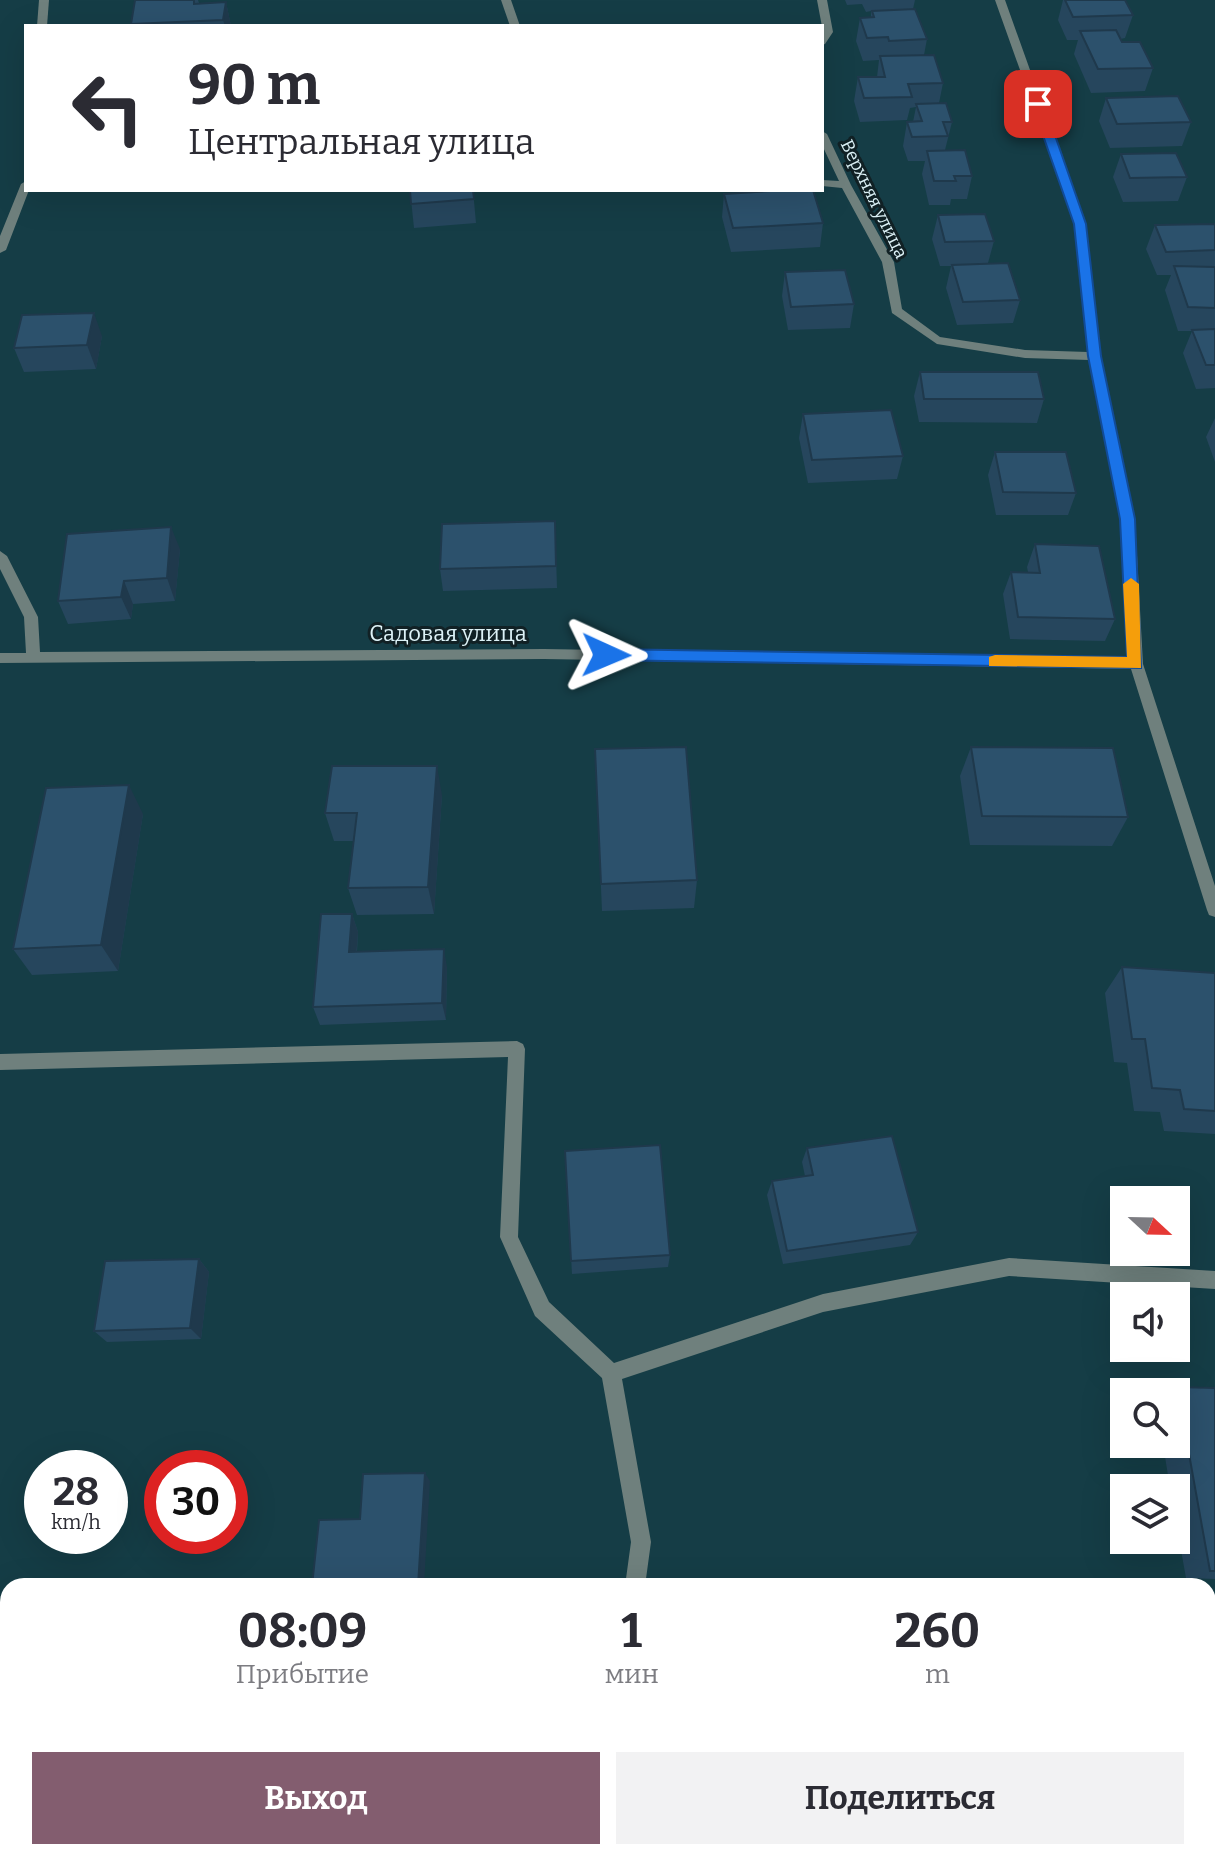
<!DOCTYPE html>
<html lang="ru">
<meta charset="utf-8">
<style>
:root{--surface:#fff;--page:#f2f2f3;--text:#2b2b33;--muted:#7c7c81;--accent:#835d6f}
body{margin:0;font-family:Bitter,serif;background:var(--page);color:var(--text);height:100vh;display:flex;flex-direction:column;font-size:30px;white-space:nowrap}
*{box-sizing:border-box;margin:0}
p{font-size:26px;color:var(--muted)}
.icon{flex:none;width:44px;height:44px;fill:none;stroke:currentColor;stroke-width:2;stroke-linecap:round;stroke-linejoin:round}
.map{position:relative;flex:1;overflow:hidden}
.drawer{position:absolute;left:0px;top:1578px;width:1216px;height:282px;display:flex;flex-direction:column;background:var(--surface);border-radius:24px 24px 0 0;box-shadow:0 8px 32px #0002}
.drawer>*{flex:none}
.top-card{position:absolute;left:24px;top:24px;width:800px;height:168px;border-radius:0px;box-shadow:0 8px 32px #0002;background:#fff;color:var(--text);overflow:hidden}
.needle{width:52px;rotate:112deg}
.controls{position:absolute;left:1110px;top:1186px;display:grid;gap:16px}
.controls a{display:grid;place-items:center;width:80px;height:80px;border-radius:0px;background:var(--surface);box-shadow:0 8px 32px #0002;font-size:40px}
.speed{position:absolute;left:24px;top:1450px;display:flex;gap:16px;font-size:40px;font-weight:700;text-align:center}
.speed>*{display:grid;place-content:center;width:104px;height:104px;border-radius:50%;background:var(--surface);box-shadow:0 8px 32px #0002;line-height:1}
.speed small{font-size:20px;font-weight:400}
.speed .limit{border:12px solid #d22;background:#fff;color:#111}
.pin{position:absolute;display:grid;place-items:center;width:68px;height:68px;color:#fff;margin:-34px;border-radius:16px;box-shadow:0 4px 12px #0006}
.me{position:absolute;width:88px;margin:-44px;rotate:91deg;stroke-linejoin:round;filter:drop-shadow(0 0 6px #0008)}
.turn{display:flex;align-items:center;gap:28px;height:168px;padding:0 32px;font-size:36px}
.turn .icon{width:104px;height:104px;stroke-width:2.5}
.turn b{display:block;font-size:56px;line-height:68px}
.eta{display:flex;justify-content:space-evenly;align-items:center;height:136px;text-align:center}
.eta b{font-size:48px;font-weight:700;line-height:56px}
.cta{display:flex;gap:16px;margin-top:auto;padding:16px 32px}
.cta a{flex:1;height:92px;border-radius:0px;background:var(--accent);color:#fff;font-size:32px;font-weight:700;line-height:92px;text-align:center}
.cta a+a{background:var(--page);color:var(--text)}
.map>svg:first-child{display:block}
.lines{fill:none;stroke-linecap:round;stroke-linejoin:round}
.street{fill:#6f807d;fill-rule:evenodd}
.wall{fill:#26465d}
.shaded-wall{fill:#1f394c}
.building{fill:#2c516c;stroke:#1f394c;stroke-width:2}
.route{fill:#1a73e8;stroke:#114b97;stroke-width:2}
.slow{fill:#f59e0b}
.labels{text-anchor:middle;stroke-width:6;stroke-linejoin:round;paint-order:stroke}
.far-street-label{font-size:18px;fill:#ddf2f7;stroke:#112125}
.street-label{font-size:22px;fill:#ddf2f7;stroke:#112125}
</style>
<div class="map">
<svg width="1215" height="1859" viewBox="0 0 1215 1859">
<rect width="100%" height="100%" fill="#153d46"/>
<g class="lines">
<g class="street">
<polygon points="39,0 49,0 47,26 37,26"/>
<polygon points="501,0 511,0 520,26 510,26"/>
<polygon points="817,0 827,0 833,32 825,44 822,45 823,32"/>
<polygon points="995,0 1005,0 1085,224 1100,356 1135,519 1143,664 1215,886 1215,917 1209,915 1207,910 1131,669 544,659 0,663 0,653 26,653 24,617 0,569 0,551 7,556 38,617 40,652 544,649 1129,659 1121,519 1089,360 1025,358 937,344 892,313 882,262 842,188 822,186 822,180 839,181 822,145 822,131 827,134 851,185 894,262 902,309 940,337 1025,350 1088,352 1075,224"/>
<polygon points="26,181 26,190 29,190 6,250 0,253 0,236 21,184"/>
<polygon points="517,1041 523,1044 525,1049 518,1237 549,1302 614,1363 823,1294 1009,1258 1215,1271 1215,1289 1009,1276 823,1312 622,1379 651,1542 645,1586 625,1586 631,1542 602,1378 535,1316 500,1237 508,1057 0,1070 0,1054"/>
<rect x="0" y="1668" width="8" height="22"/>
<polygon points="593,1852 615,1852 616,1859 594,1859"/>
</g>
</g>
<g class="wall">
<polygon points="135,0 198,0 199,3 226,2 231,26 131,26"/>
<polygon points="845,0 915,0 913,9 927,39 924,55 943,83 939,103 952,122 945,150 972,176 967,199 951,199 950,205 929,205 922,174 925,161 908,161 903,146 907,122 913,122 916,107 910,108 907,120 860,122 854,101 858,77 877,77 879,60 863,61 856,41 860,18 871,17 871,11 866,12 862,4 847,5"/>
<polygon points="1063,0 1125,0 1133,15 1125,38 1120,39 1122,42 1153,68 1145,91 1091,93 1074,54 1078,40 1067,40 1058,20"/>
<polygon points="1106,98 1191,122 1182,146 1110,148 1099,121"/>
<polygon points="1121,154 1187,177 1178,201 1123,202 1113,177"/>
<polygon points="410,190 473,190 476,223 414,228"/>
<polygon points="724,194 823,223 820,247 731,252 722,217"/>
<polygon points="938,215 994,241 988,263 1020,300 1013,323 957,325 946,288 951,266 940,266 932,239"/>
<polygon points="1215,224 1215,388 1196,389 1183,353 1192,331 1178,331 1165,290 1171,275 1157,275 1146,249 1155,225"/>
<polygon points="785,272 854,304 850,328 788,330 782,296"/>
<polygon points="102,336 96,369 24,372 14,348"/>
<polygon points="920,372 1044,399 1037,423 919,422 914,396"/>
<polygon points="803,414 903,456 897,479 808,483 799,438"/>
<polygon points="1215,418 1215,462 1206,437"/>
<polygon points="995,452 1076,493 1068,515 996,515 988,475"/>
<polygon points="555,521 557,588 443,591 440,569"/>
<polygon points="1035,544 1115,619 1105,641 1010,639 1003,594 1011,572 1028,572 1027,567"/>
<polygon points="180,549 175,601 133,604 131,619 68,624 58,601"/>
<polygon points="971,747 1128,817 1112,846 970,845 960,776"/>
<polygon points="595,749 697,880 694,908 602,911"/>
<polygon points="442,795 434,914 357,915 348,888 354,841 334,841 325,813"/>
<polygon points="143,814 118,971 32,975 13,949"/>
<polygon points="352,914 358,932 357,952 447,967 446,1020 320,1025 313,1007"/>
<polygon points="1122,967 1215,973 1215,1134 1164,1131 1160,1112 1134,1111 1127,1063 1114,1062 1105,993"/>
<polygon points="807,1148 918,1232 910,1245 783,1264 767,1195 772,1181 805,1176 802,1162"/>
<polygon points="565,1151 670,1255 668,1267 572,1274"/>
<polygon points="199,1259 209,1272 201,1339 107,1342 94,1331"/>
<polygon points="1177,1387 1215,1388 1215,1579 1186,1578 1176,1522 1176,1488 1170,1488 1163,1444 1176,1444 1176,1392 1168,1392"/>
<polygon points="1208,1786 1215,1787 1215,1859 1117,1859 1117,1852 1208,1852"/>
</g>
<g class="shaded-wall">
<polygon points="226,2 231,26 225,26 223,20"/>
<polygon points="94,313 102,336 96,369 87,345"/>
<polygon points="171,527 180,549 175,601 167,578"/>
<polygon points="124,581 133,604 131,619 121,597"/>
<polygon points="437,766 442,795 434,914 428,887"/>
<polygon points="129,785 143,814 118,971 101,945"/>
<polygon points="352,914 358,932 355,970 349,952"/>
<polygon points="444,949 447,967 446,1020 442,1003"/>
<polygon points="199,1259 209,1272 201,1339 190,1328"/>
<polygon points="425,1473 430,1481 424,1586 418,1586"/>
<polygon points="266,1852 281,1852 280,1859 265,1859"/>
</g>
<g class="building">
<polygon points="135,0 194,0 194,4 226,2 223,20 131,24"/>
<polygon points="1065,0 1125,0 1133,15 1073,17"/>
<polygon points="915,9 927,39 889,41 888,37 867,38 860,18 874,17 872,11"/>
<polygon points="1116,30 1122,42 1140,42 1153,68 1098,69 1080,31"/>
<polygon points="934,55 943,83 908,84 912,97 864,98 858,77 885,77 880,56"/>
<polygon points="1178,96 1191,122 1117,124 1106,98"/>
<polygon points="946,103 952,122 943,122 948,136 912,137 907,122 922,121 916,104"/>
<polygon points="965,150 972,176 954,176 956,181 934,181 927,151"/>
<polygon points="1176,153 1187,177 1130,178 1121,154"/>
<polygon points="410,190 473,190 474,199 411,204"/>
<polygon points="787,190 813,190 823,223 733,228 724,194"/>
<polygon points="985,214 994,241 945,242 938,215"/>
<polygon points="1215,224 1215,250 1166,252 1155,225"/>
<polygon points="1008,263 1020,300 963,302 952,265"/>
<polygon points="1174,266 1215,267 1215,308 1188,307"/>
<polygon points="845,270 854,304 791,307 785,272"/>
<polygon points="94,313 87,345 14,348 22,315"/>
<polygon points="1215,329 1215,365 1206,365 1192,330"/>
<polygon points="920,372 1038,372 1044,399 924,399"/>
<polygon points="891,410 903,456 812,460 803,414"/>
<polygon points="995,452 1066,452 1076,493 1003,492"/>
<polygon points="555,521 556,566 440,569 442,524"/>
<polygon points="171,527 167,578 124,581 121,597 58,601 67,534"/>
<polygon points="1035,544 1099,546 1115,619 1018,617 1011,572 1040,573"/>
<polygon points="686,747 697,880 601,884 595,749"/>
<polygon points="971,747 1113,748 1128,817 982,816"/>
<polygon points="332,766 437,766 428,887 348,888 357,813 325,813"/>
<polygon points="129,785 101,945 13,949 46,788"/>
<polygon points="321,914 352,914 349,952 444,949 442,1003 313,1007"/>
<polygon points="1122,967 1215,973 1215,1111 1184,1109 1180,1090 1152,1088 1145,1039 1132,1039"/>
<polygon points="892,1136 918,1232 787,1251 772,1181 813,1175 807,1148"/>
<polygon points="660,1145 670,1255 571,1261 565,1151"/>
<polygon points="199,1259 190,1328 94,1331 105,1261"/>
<polygon points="1177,1387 1215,1388 1215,1571 1210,1571"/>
<polygon points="425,1473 418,1586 312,1586 319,1520 360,1519 363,1474"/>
<polygon points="1208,1787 1215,1787 1215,1859 1141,1859 1140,1852 1208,1852"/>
<polygon points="127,1852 266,1852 265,1859 126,1859"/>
</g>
<polygon class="route" points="1038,100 1044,104 1086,224 1101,356 1135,519 1141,668 601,660 601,651 606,649 1127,657 1120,519 1088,356 1074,224 1032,104"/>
<polygon class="slow" points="1131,578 1139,584 1141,668 989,666 989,657 995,655 1127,657 1123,584"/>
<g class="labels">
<g class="far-street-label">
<text transform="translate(874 199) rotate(64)" y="6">Верхняя улица</text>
</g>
<g class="street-label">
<text x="448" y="641">Садовая улица</text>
</g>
</g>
</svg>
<div class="controls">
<a><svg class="needle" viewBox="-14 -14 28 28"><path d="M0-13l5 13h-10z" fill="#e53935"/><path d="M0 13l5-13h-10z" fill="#7c7c81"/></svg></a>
<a><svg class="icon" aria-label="sound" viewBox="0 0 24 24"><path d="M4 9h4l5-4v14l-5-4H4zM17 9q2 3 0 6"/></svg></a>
<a><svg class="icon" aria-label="search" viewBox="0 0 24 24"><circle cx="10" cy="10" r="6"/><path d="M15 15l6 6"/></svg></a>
<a><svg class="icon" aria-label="layers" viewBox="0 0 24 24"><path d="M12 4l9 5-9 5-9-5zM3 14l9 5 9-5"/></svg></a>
</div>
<div class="speed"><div>28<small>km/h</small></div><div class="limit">30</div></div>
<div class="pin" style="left:1038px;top:104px;background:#d93025"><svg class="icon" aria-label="arrive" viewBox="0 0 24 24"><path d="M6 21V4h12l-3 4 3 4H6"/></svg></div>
<svg class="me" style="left:606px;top:655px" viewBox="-20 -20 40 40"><path d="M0-17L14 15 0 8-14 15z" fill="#1a73e8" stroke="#fff" stroke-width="4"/></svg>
<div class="top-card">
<div class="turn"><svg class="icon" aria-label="left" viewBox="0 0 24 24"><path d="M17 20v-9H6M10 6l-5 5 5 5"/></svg><div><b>90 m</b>Центральная улица</div></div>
</div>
<section class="drawer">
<div class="eta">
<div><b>08:09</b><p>Прибытие</p></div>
<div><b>1</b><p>мин</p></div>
<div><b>260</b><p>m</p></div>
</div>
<div class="cta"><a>Выход</a><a>Поделиться</a></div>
</section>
</div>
